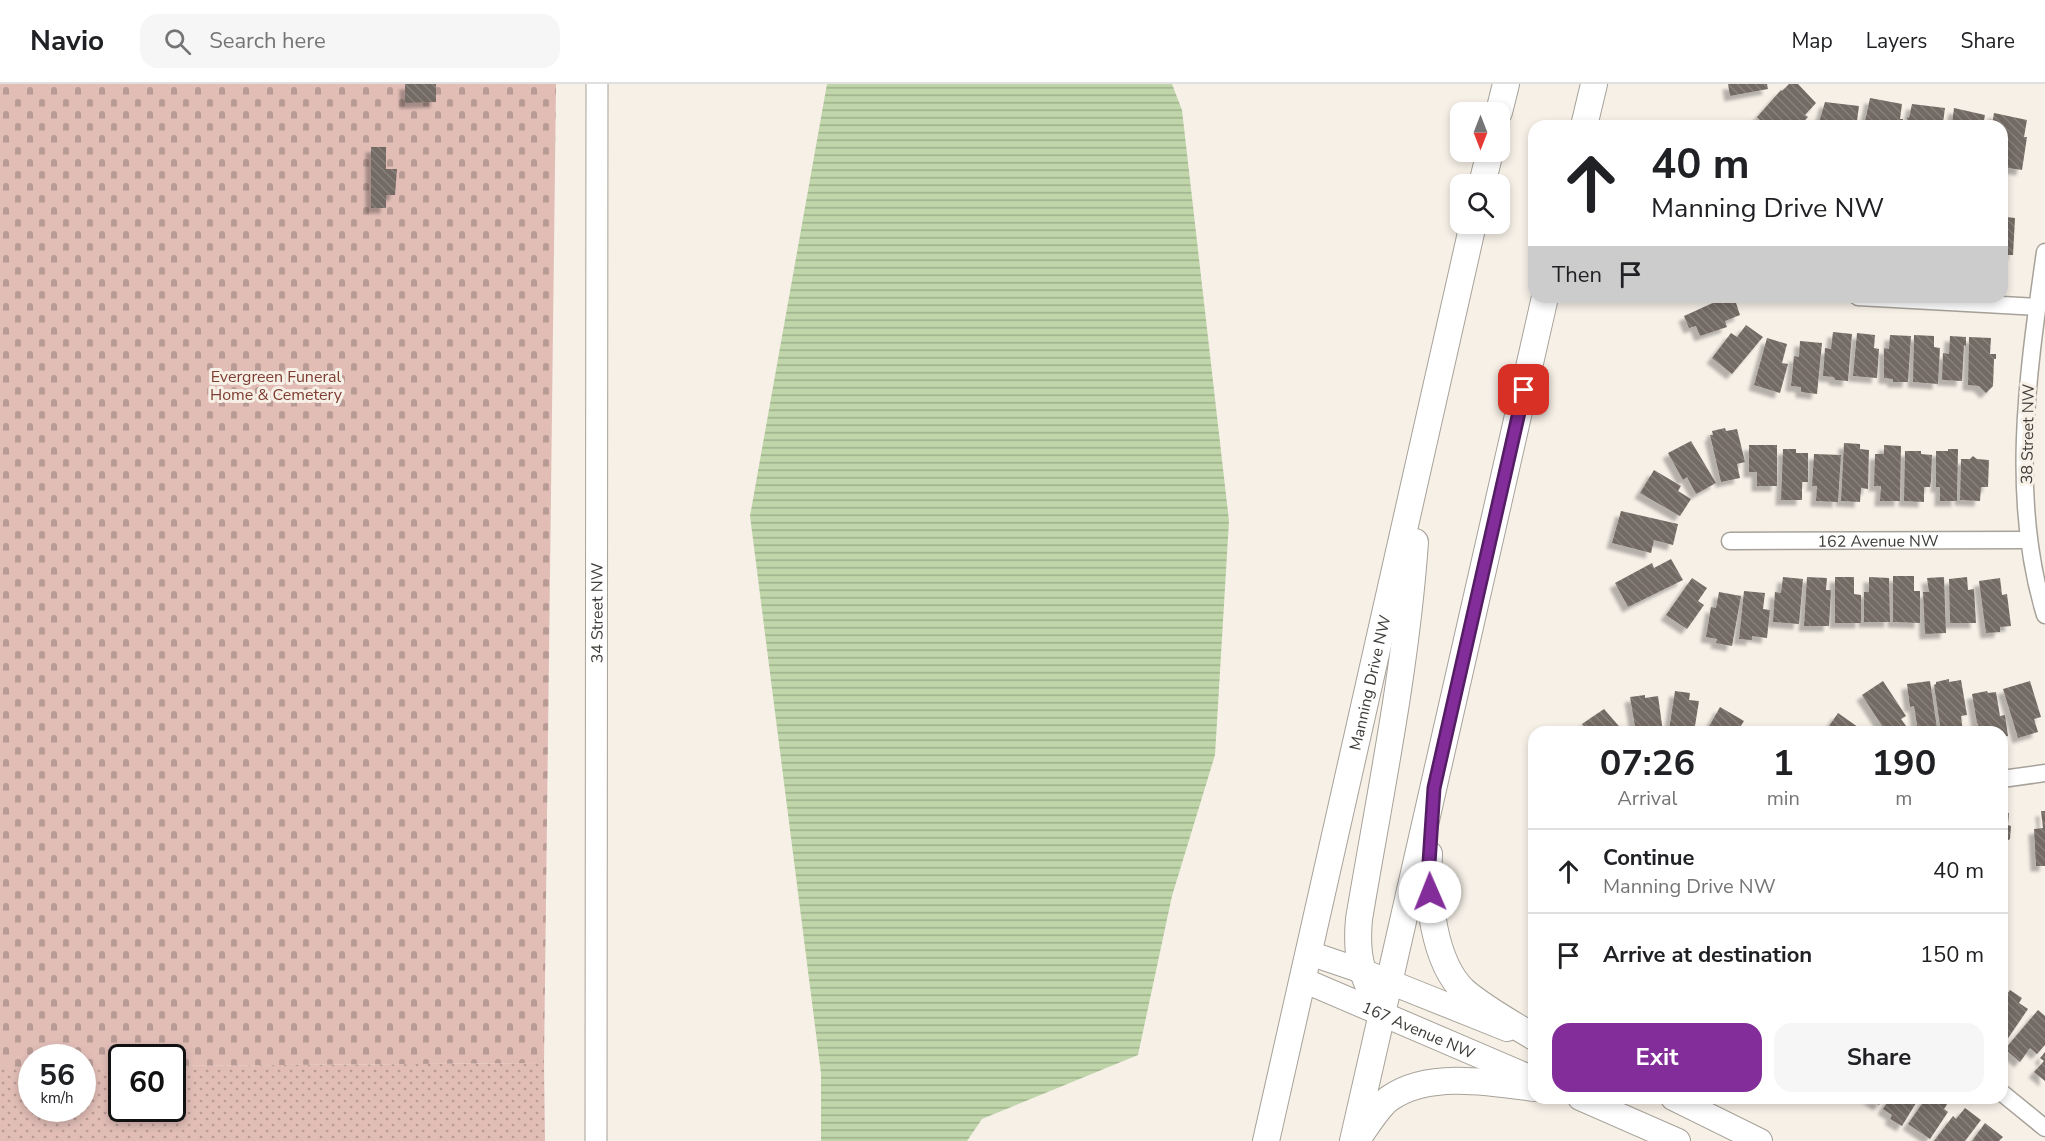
<!DOCTYPE html>
<style>
:root{--surface:#fff;--page:#f6f6f6;--text:#202124;--muted:#757577;--line:#e0e0e0;--accent:#832d9a}
body{margin:0;font-family:"Nunito Sans",sans-serif;background:var(--page);color:var(--text);height:100vh;display:flex;flex-direction:column;font-size:22px;white-space:nowrap}
*{box-sizing:border-box;margin:0}
p{font-size:20px;color:var(--muted)}
.icon{flex:none;width:33px;height:33px;fill:none;stroke:currentColor;stroke-width:2;stroke-linecap:round;stroke-linejoin:round}
.map{position:relative;flex:1;overflow:hidden}
.details{position:absolute;left:1528px;top:642px;width:480px;height:378px;display:flex;flex-direction:column;background:var(--surface);border-radius:18px;box-shadow:0 3px 9px #0003}
.details>*{flex:none}
.guide{position:absolute;left:1528px;top:36px;width:480px;height:183px;border-radius:18px;box-shadow:0 3px 9px #0003;background:#fff;color:var(--text);overflow:hidden}
.needle{width:39px;rotate:180deg}
.tools{position:absolute;left:1450px;top:18px;display:grid;gap:12px}
.tools a{display:grid;place-items:center;width:60px;height:60px;border-radius:12px;background:var(--surface);box-shadow:0 3px 9px #0003;font-size:30px}
.speed{position:absolute;left:18px;top:960px;display:flex;gap:12px;font-size:30px;font-weight:700;text-align:center}
.speed>*{display:grid;place-content:center;width:78px;height:78px;border-radius:50%;background:var(--surface);box-shadow:0 3px 9px #0003;line-height:1}
.speed small{font-size:15px;font-weight:400}
.speed .limit{border:3px solid #111;border-radius:9px;background:#fff;color:#111}
.pin{position:absolute;display:grid;place-items:center;width:51px;height:51px;color:#fff;margin:-26px;border-radius:12px;box-shadow:0 3px 9px #0006}
.me{position:absolute;width:66px;margin:-33px;rotate:359deg;stroke-linejoin:round;filter:drop-shadow(0 0 4px #0008)}
.turn{display:flex;align-items:center;gap:21px;height:126px;padding:0 24px;font-size:27px}
.turn .icon{width:78px;height:78px;stroke-width:2.5}
.turn b{display:block;font-size:42px;line-height:51px}
.then{display:flex;align-items:center;height:57px;padding:0 24px;background:#0003;gap:12px;font-size:22px}
.eta{display:flex;justify-content:space-evenly;align-items:center;height:102px;text-align:center}
.eta b{font-size:36px;font-weight:700;line-height:42px}
.primary-button{display:flex;gap:12px;margin-top:auto;padding:12px 24px}
.primary-button a{flex:1;height:69px;border-radius:18px;background:var(--accent);color:#fff;font-size:24px;font-weight:700;line-height:69px;text-align:center}
.primary-button a+a{background:var(--page);color:var(--text)}
ul{padding:0;list-style:none}
li{display:flex;align-items:center;gap:18px;height:84px;padding:0 24px;border-top:2px solid var(--line)}
li div{flex:1}
li b{display:block;font-size:22px}
li em{font-style:normal}
header{display:flex;align-items:center;gap:36px;box-sizing:border-box;height:84px;padding:0 30px;background:var(--surface);border-bottom:2px solid var(--line)}
header strong{font-size:28px}
nav{display:flex;gap:33px;margin-inline-start:auto;font-size:21px}
.search{width:420px;height:54px;background:var(--page);display:flex;align-items:center;gap:15px;box-sizing:border-box;padding:0 21px;border-radius:18px;color:var(--muted);font-size:22px}
.map>svg:first-child{display:block}
.grass{fill:url(#grass-dots)}
.cemetery{fill:url(#cemetery-stones)}
.water{fill:url(#water-rules)}
.building{fill:url(#building-back-hatch);filter:url(#shadow)}
.lines{fill:none;stroke-linecap:round;stroke-linejoin:round}
.minor-casing{stroke:#a7a299;stroke-width:19}
.tertiary-casing{stroke:#a7a299;stroke-width:23}
.secondary-casing{stroke:#a7a299;stroke-width:26}
.primary-casing{stroke:#a7a299;stroke-width:28}
.minor{stroke:#fff;stroke-width:16}
.tertiary{stroke:#fff;stroke-width:21}
.secondary{stroke:#fff;stroke-width:24}
.primary{stroke:#fff;stroke-width:26}
.route-casing{stroke:#551d64;stroke-width:15}
.route{stroke:#832d9a;stroke-width:10}
.labels{text-anchor:middle;stroke-width:6;stroke-linejoin:round;paint-order:stroke}
.park-label{font-size:16px;fill:#7e3d31;stroke:#f6f0e7}
.street-label{font-size:16px;fill:#3e3c38;stroke:#f6f0e7}
</style>
<header>
<strong>Navio</strong>
<div class="search"><svg class="icon" aria-label="search" viewBox="0 0 24 24"><circle cx="10" cy="10" r="6"/><path d="M15 15l6 6"/></svg>Search here</div>
<nav><a>Map</a><a>Layers</a><a>Share</a></nav>
</header>
<div class="map">
<svg width="2045" height="1057" viewBox="0 0 2045 1057">
<defs>
<pattern id="grass-dots" width="8" height="8" patternUnits="userSpaceOnUse" patternTransform="scale(1.5)"><rect width="8" height="8" fill="#e1bdb6"/><path d="M2 2h.1M6 6h.1" fill="none" stroke="#b89b95" stroke-width="1.8" stroke-linecap="round"/></pattern>
<pattern id="cemetery-stones" width="16" height="16" patternUnits="userSpaceOnUse" patternTransform="scale(1.5)"><rect width="16" height="16" fill="#e1bdb6"/><path d="M2 7V4a2 2 0 0 1 4 0v3zM10 15v-3a2 2 0 0 1 4 0v3z" fill="#b89b95"/></pattern>
<pattern id="water-rules" width="6" height="5" patternUnits="userSpaceOnUse" patternTransform="scale(1.5)"><rect width="6" height="5" fill="#c0d6aa"/><path d="M0 2.5h6" fill="none" stroke="#9daf8b"/></pattern>
<pattern id="building-back-hatch" width="6" height="6" patternUnits="userSpaceOnUse" patternTransform="scale(1.5)"><rect width="6" height="6" fill="#736a64"/><path d="M-1 5l2 2M0 0l6 6M5-1l2 2" fill="none" stroke="#88807c"/></pattern>
<filter id="shadow"><feDropShadow dx="-5.5" dy="5.5" stdDeviation="1.5" flood-color="#0004"/></filter>
</defs>
<rect width="100%" height="100%" fill="#f6f0e7"/>
<polygon class="grass" points="544,979 545,1057 0,1057 0,983 31,983 32,1024 82,1024 83,983 121,983 122,1024 172,1024 173,982"/>
<polygon class="cemetery" points="0,0 556,0 544,979 173,982 172,974 122,974 121,983 83,983 82,974 32,974 31,983 0,983"/>
<polygon class="water" points="827,0 1172,0 1182,26 1229,437 1215,671 1172,812 1138,971 982,1035 967,1057 821,1057 821,989 750,432"/>
<g class="building">
<polygon points="405,0 436,0 436,18 405,19"/>
<polygon points="1728,0 1767,0 1768,5 1730,12"/>
<polygon points="1789,0 1798,0 1816,19 1805,31 1808,33 1800,42 1766,42 1757,33 1781,6 1782,7"/>
<polygon points="1870,14 1902,20 1900,35 1903,35 1902,42 1864,42"/>
<polygon points="1825,18 1859,22 1857,37 1860,37 1859,42 1818,42"/>
<polygon points="1912,20 1945,24 1943,39 1946,40 1945,42 1908,42 1907,33 1909,34"/>
<polygon points="1954,24 1985,31 1983,42 1949,42 1950,39 1952,39"/>
<polygon points="1994,29 2027,36 2024,53 2027,53 2022,86 2002,83 2002,42 1992,42"/>
<polygon points="371,63 386,63 386,85 397,85 395,111 386,111 386,124 371,124"/>
<polygon points="2002,128 2007,128 2006,133 2015,134 2013,171 2006,171 2006,180 2002,180"/>
<polygon points="1726,213 1734,213 1740,231 1725,237 1727,243 1700,252 1696,242 1689,244 1684,232"/>
<polygon points="1746,241 1763,253 1732,290 1712,274 1731,249 1737,253"/>
<polygon points="1833,248 1852,250 1848,297 1835,296 1834,293 1823,292 1825,264 1831,265"/>
<polygon points="1857,249 1875,251 1874,264 1879,265 1877,294 1853,292"/>
<polygon points="1890,251 1911,252 1908,298 1893,298 1893,295 1884,294 1884,264 1889,265"/>
<polygon points="1914,251 1934,252 1934,263 1940,264 1938,300 1913,298"/>
<polygon points="1950,252 1966,253 1966,262 1964,261 1962,297 1942,296 1943,269 1949,270"/>
<polygon points="1969,253 1991,254 1990,270 1996,270 1996,275 1994,275 1993,302 1986,309 1979,302 1968,301"/>
<polygon points="1767,254 1787,260 1782,279 1788,280 1780,309 1754,301"/>
<polygon points="1800,257 1822,259 1817,310 1801,308 1801,303 1791,302 1794,272 1799,273"/>
<polygon points="1725,344 1726,347 1737,345 1745,378 1737,380 1740,394 1721,398 1710,351 1713,351 1712,347"/>
<polygon points="1691,357 1716,399 1696,410 1687,393 1683,396 1668,369"/>
<polygon points="1844,359 1860,360 1860,365 1869,366 1868,405 1861,404 1860,418 1841,417"/>
<polygon points="1749,361 1777,361 1777,402 1757,402 1757,388 1749,388"/>
<polygon points="1884,361 1901,362 1900,417 1880,417 1881,402 1874,402 1875,370 1884,370"/>
<polygon points="1783,365 1796,365 1796,369 1808,369 1808,398 1802,398 1802,416 1781,416"/>
<polygon points="1948,365 1958,365 1957,417 1940,417 1940,403 1936,403 1936,367 1948,367"/>
<polygon points="1905,367 1921,367 1921,370 1932,371 1931,397 1930,403 1924,403 1924,418 1904,417"/>
<polygon points="1814,370 1841,371 1838,418 1816,417 1817,402 1812,402"/>
<polygon points="1973,372 1977,375 1989,376 1988,403 1981,403 1980,417 1960,416 1961,375 1970,375"/>
<polygon points="1654,386 1681,402 1678,407 1691,415 1680,432 1640,409"/>
<polygon points="1621,427 1678,440 1673,461 1654,456 1651,469 1612,459"/>
<polygon points="1671,475 1683,496 1628,523 1615,499 1652,479 1654,484"/>
<polygon points="1893,492 1914,492 1914,507 1920,507 1920,539 1893,538"/>
<polygon points="1783,493 1803,495 1799,540 1773,538 1775,508 1781,509"/>
<polygon points="1807,493 1827,494 1826,506 1831,506 1829,542 1804,542"/>
<polygon points="1835,493 1854,493 1854,510 1861,511 1861,539 1835,539"/>
<polygon points="1869,493 1889,494 1890,538 1864,538 1864,508 1869,508"/>
<polygon points="1944,493 1946,549 1925,550 1923,508 1929,508 1927,494"/>
<polygon points="1967,493 1968,506 1974,505 1976,539 1950,539 1949,495"/>
<polygon points="1692,494 1707,504 1698,517 1704,521 1687,545 1666,531"/>
<polygon points="2000,494 2002,511 2007,510 2011,542 2000,543 2000,548 1986,549 1979,497"/>
<polygon points="1744,507 1765,509 1763,525 1770,526 1767,554 1752,552 1752,556 1739,555"/>
<polygon points="1719,508 1741,512 1732,562 1716,559 1717,555 1706,553 1711,523 1716,524"/>
<polygon points="1949,595 1949,598 1961,596 1967,631 1961,632 1963,648 1941,648 1934,601 1936,600 1936,598"/>
<polygon points="1883,597 1906,632 1901,635 1909,646 1906,648 1883,648 1880,643 1882,642 1862,611"/>
<polygon points="1930,597 1937,644 1918,647 1914,622 1910,623 1907,600"/>
<polygon points="2030,597 2041,633 2034,635 2038,648 2018,654 2003,605"/>
<polygon points="1675,607 1690,609 1689,616 1699,617 1694,648 1674,648 1669,646"/>
<polygon points="1987,607 1988,609 1996,608 2000,632 2005,631 2008,652 2002,653 2002,648 1985,648 1984,644 1979,645 1978,639 1977,639 1972,610"/>
<polygon points="1645,611 1645,614 1658,612 1663,648 1636,648 1630,613"/>
<polygon points="1720,623 1744,637 1737,648 1706,648"/>
<polygon points="1604,625 1624,648 1589,648 1582,640"/>
<polygon points="1838,629 1865,648 1825,648"/>
<polygon points="2041,727 2045,727 2045,782 2036,782 2034,745 2043,744"/>
<polygon points="2002,729 2009,729 2008,741 2011,742 2010,755 2007,757 2002,756"/>
<polygon points="2010,906 2022,914 2019,919 2028,925 2002,963 2002,917"/>
<polygon points="2038,926 2045,932 2045,961 2037,970 2030,964 2020,978 2005,965"/>
<polygon points="2045,968 2045,997 2034,988 2044,977 2040,974"/>
<polygon points="1868,1014 1884,1014 1879,1021"/>
<polygon points="1890,1014 1919,1014 1902,1042 1890,1035 1892,1031 1883,1025"/>
<polygon points="1926,1014 1951,1014 1944,1025 1948,1028 1930,1055 1908,1040"/>
<polygon points="1965,1024 1981,1036 1965,1057 1934,1057 1953,1032 1956,1035"/>
<polygon points="1985,1039 2003,1053 1999,1057 1972,1057"/>
</g>
<g class="lines">
<defs>
<g id="minor">
<path d="M2045 168C2028 288 2009 413 2045 531"/>
<polyline points="1858,213 2037,223"/>
<path id="s1" d="M1730 457 2028 456"/>
<polyline points="2002,695 2045,689"/>
<polyline points="2002,1009 2045,1044"/>
</g>
<g id="tertiary">
<path id="s2" d="M596 1057 597 0"/>
</g>
<g id="secondary">
<polyline points="1309,869 1362,887 1507,945"/>
<path id="s3" d="M1303 896 1534 995"/>
<polyline points="1580,1014 1678,1057"/>
<polyline points="1673,1014 1760,1057"/>
</g>
<g id="primary">
<polyline points="1499,28 1506,0"/>
<polyline points="1584,42 1594,0"/>
<polyline points="1482,100 1490,68"/>
<path d="M1429 770C1427 810 1433 878 1464 907 1485 925 1511 939 1534 953"/>
<path d="M1380 929C1364 892 1355 878 1359 835 1380 710 1406 585 1415 458"/>
<path id="s4" d="M1266 1057 1473 140"/>
<polyline points="1353,1057 1545,213"/>
<path d="M1356 1057C1365 1045 1378 1022 1390 1014 1428 987 1491 998 1534 1004"/>
</g>
</defs>
<use href="#minor" class="minor-casing"/>
<use href="#tertiary" class="tertiary-casing"/>
<use href="#secondary" class="secondary-casing"/>
<use href="#primary" class="primary-casing"/>
<use href="#minor" class="minor"/>
<use href="#tertiary" class="tertiary"/>
<use href="#secondary" class="secondary"/>
<use href="#primary" class="primary"/>
</g>
<g class="lines">
<defs>
<polyline id="route" points="1430,808 1428,794 1434,704 1524,306"/>
</defs>
<use href="#route" class="route-casing"/>
<use href="#route" class="route"/>
</g>
<g class="labels">
<g class="park-label">
<text x="276" y="298">Evergreen Funeral<tspan x="276" dy="18">Home &amp; Cemetery</tspan></text>
</g>
<g class="street-label">
<text transform="translate(2027 350) rotate(-89)" y="6">38 Street NW</text>
<text dy="6" stroke="none"><textPath href="#s1" startOffset="148">162 Avenue NW</textPath></text>
<text dy="6" stroke="none"><textPath href="#s2" startOffset="528">34 Street NW</textPath></text>
<text dy="6" stroke="none"><textPath href="#s4" startOffset="470">Manning Drive NW</textPath></text>
<text dy="6" stroke="none"><textPath href="#s3" startOffset="126">167 Avenue NW</textPath></text>
</g>
</g>
</svg>
<div class="tools">
<a><svg class="needle" viewBox="-14 -14 28 28"><path d="M0-13l5 13h-10z" fill="#e53935"/><path d="M0 13l5-13h-10z" fill="#757577"/></svg></a>
<a><svg class="icon" aria-label="search" viewBox="0 0 24 24"><circle cx="10" cy="10" r="6"/><path d="M15 15l6 6"/></svg></a>
</div>
<div class="speed"><div>56<small>km/h</small></div><div class="limit">60</div></div>
<div class="pin" style="left:1524px;top:306px;background:#d93025"><svg class="icon" aria-label="arrive" viewBox="0 0 24 24"><path d="M6 21V4h12l-3 4 3 4H6"/></svg></div>
<svg class="me" style="left:1430px;top:808px" viewBox="-20 -20 40 40"><circle r="19" fill="#fff"/><path d="M0-13L10 11 0 6-10 11z" fill="#832d9a"/></svg>
<div class="guide">
<div class="turn"><svg class="icon" aria-label="ahead" viewBox="0 0 24 24"><path d="M12 20V5M6 11l6-6 6 6"/></svg><div><b>40 m</b>Manning Drive NW</div></div>
<div class="then">Then<svg class="icon" aria-label="arrive" viewBox="0 0 24 24"><path d="M6 21V4h12l-3 4 3 4H6"/></svg></div>
</div>
<section class="details">
<div class="eta">
<div><b>07:26</b><p>Arrival</p></div>
<div><b>1</b><p>min</p></div>
<div><b>190</b><p>m</p></div>
</div>
<ul>
<li><svg class="icon" aria-label="ahead" viewBox="0 0 24 24"><path d="M12 20V5M6 11l6-6 6 6"/></svg><div><b>Continue</b><p>Manning Drive NW</p></div><em>40 m</em></li>
<li><svg class="icon" aria-label="arrive" viewBox="0 0 24 24"><path d="M6 21V4h12l-3 4 3 4H6"/></svg><div><b>Arrive at destination</b></div><em>150 m</em></li>
</ul>
<div class="primary-button"><a>Exit</a><a>Share</a></div>
</section>
</div>
